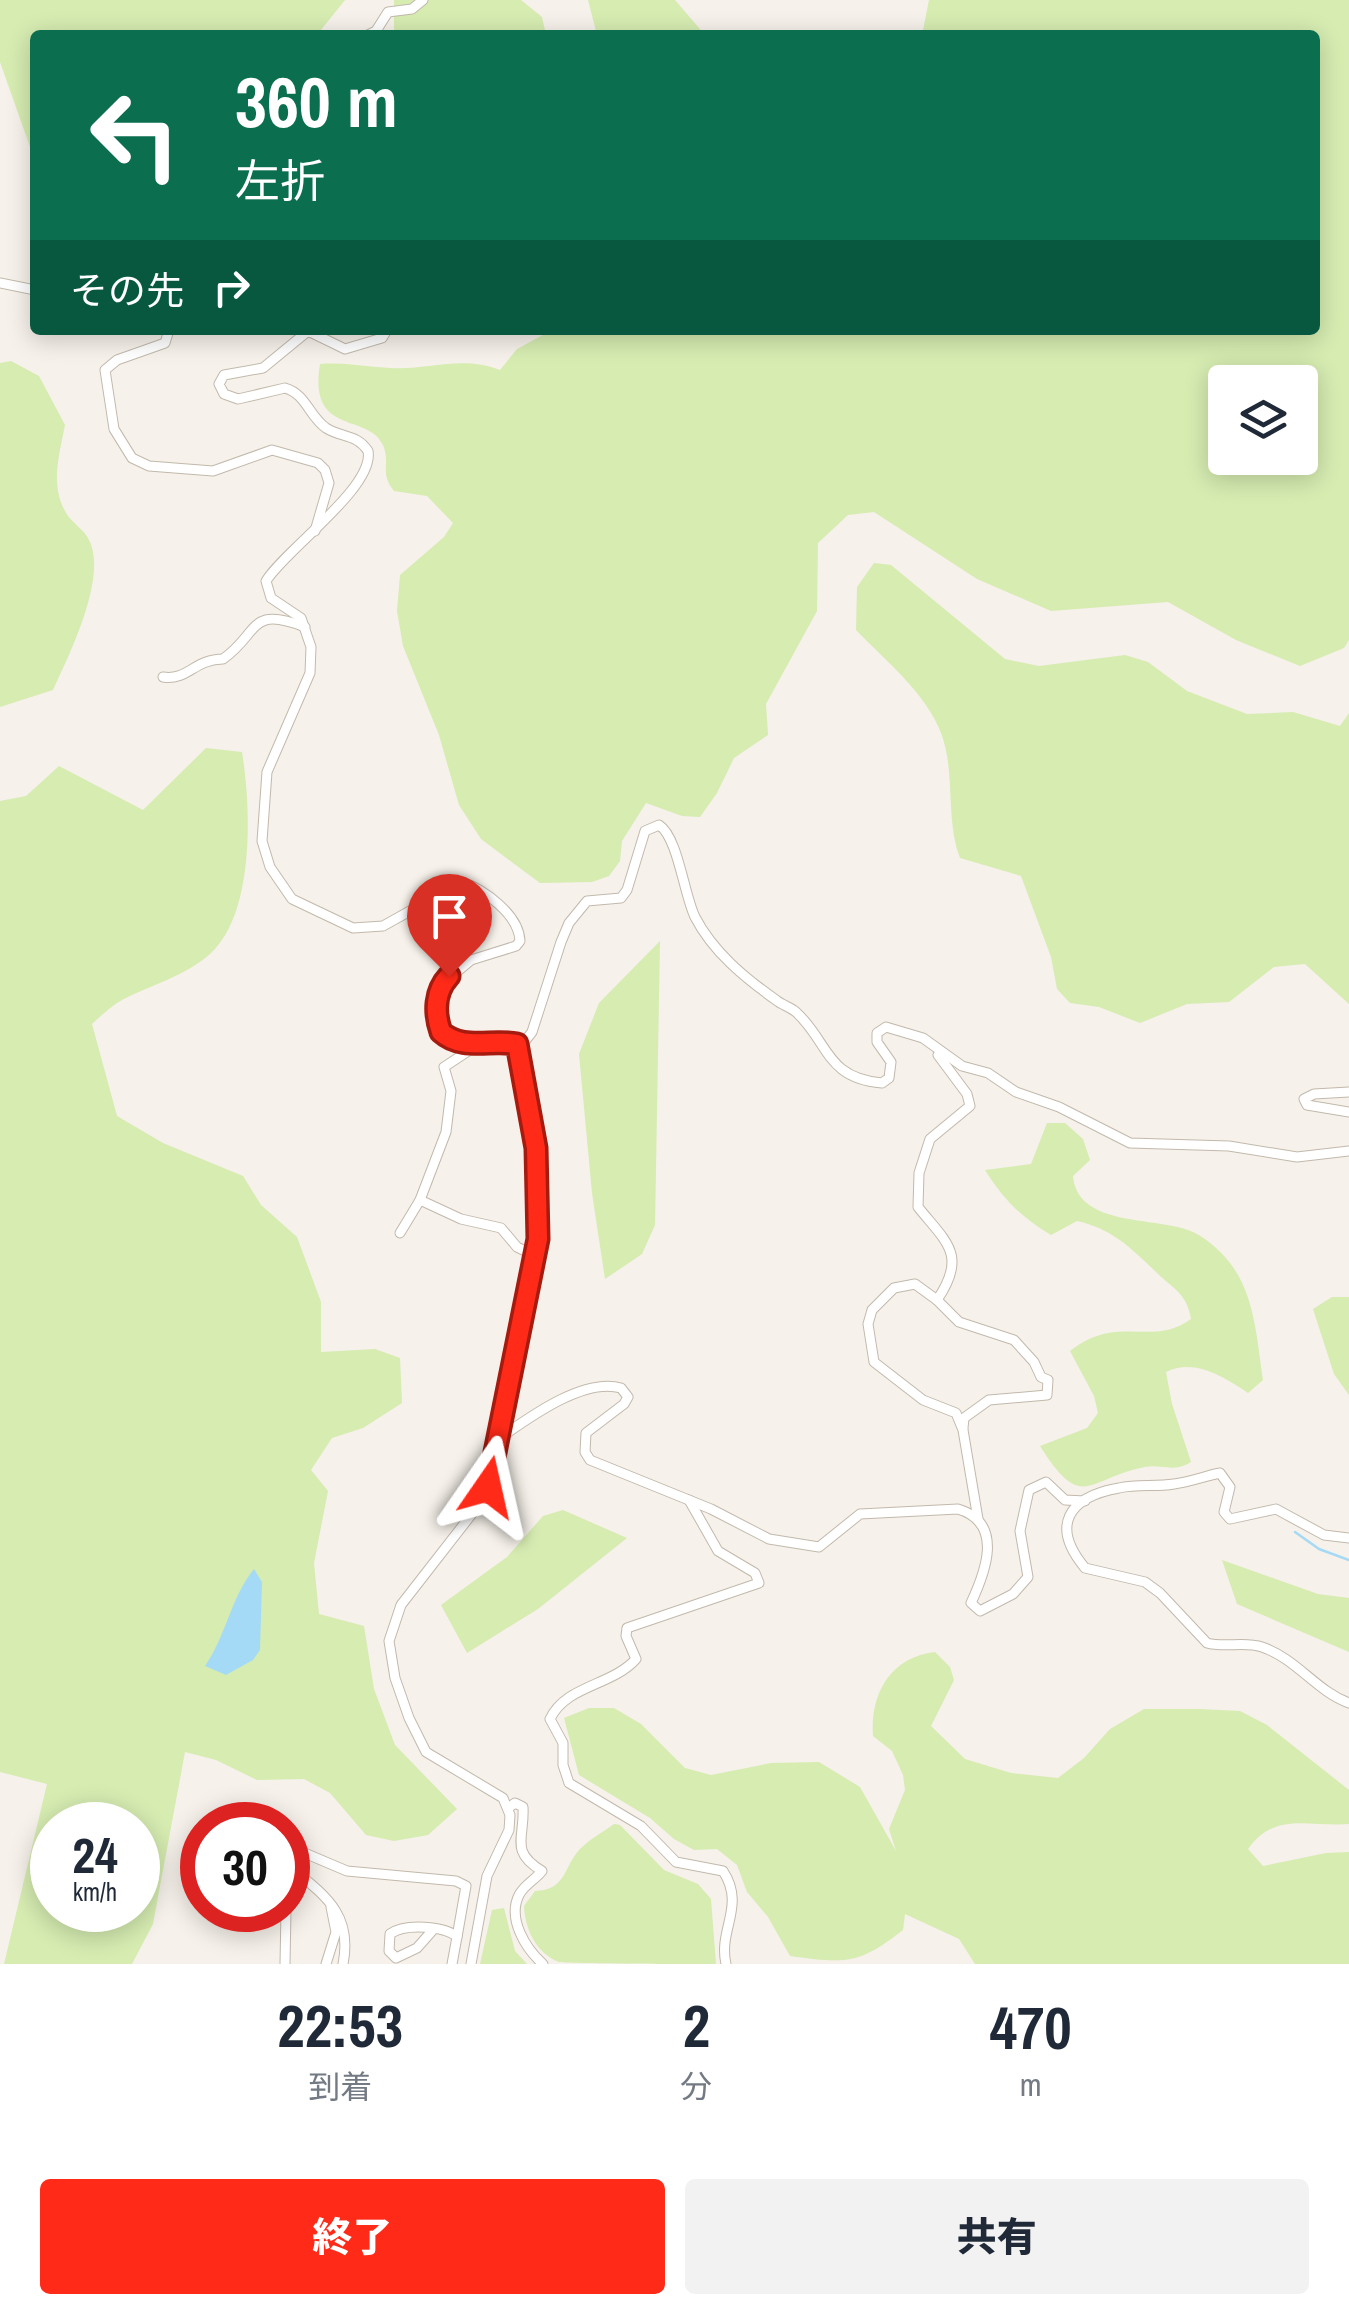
<!DOCTYPE html>
<html lang="ja">
<meta charset="utf-8">
<style>
:root{--surface:#fff;--page:#f2f2f3;--text:#1f2937;--muted:#747a83;--accent:#ff2a18}
body{margin:0;font-family:"Archivo Narrow","Noto Sans JP",sans-serif;background:var(--page);color:var(--text);height:100vh;display:flex;flex-direction:column;font-size:38px;white-space:nowrap}
*{box-sizing:border-box;margin:0}
p{font-size:32px;color:var(--muted)}
.icon{flex:none;width:55px;height:55px;fill:none;stroke:currentColor;stroke-width:2;stroke-linecap:round;stroke-linejoin:round}
.map{position:relative;height:1964px;overflow:hidden}
.drawer{display:flex;flex-direction:column;background:var(--surface);flex:1}
.drawer>*{flex:none}
.hud{position:absolute;left:30px;top:30px;width:1290px;height:305px;border-radius:10px;box-shadow:0 5px 25px #0003;background:#0b6e4f;color:#fff;overflow:hidden}
.buttons{position:absolute;left:1208px;top:365px;display:grid;gap:20px}
.buttons a{display:grid;place-items:center;width:110px;height:110px;border-radius:10px;background:var(--surface);box-shadow:0 5px 25px #0003;font-size:50px}
.speed{position:absolute;left:30px;top:1802px;display:flex;gap:20px;font-size:50px;font-weight:700;text-align:center}
.speed>*{display:grid;place-content:center;width:130px;height:130px;border-radius:50%;background:var(--surface);box-shadow:0 5px 25px #0003;line-height:1}
.speed small{font-size:25px;font-weight:400}
.speed .limit{border:15px solid #d22;background:#fff;color:#111}
.pin{position:absolute;display:grid;place-items:center;width:85px;height:85px;color:#fff;margin:-102px -42px;border-radius:50% 50% 50% 0;rotate:-45deg;box-shadow:0 0 10px #0007}
.pin .icon{rotate:45deg}
.me{position:absolute;width:110px;margin:-55px;rotate:11deg;stroke-linejoin:round;filter:drop-shadow(0 0 8px #0008)}
.turn{display:flex;align-items:center;gap:35px;height:210px;padding:0 40px;font-size:45px}
.turn .icon{width:130px;height:130px;stroke-width:2.5}
.turn b{display:block;font-size:70px;line-height:85px}
.then{display:flex;align-items:center;height:95px;padding:0 40px;background:#0003;gap:20px;font-size:38px}
.eta{display:flex;justify-content:space-evenly;align-items:center;height:170px;text-align:center}
.eta b{font-size:60px;font-weight:800;line-height:70px}
.primary-button{display:flex;gap:20px;margin-top:auto;padding:20px 40px}
.primary-button a{flex:1;height:115px;border-radius:10px;background:var(--accent);color:#fff;font-size:40px;font-weight:800;line-height:115px;text-align:center}
.primary-button a+a{background:var(--page);color:var(--text)}
.map>svg:first-child{display:block}
.green{fill:#d6ecb1;fill-rule:evenodd}
.water{fill:#a4daf5}
.lines{fill:none;stroke-linecap:round;stroke-linejoin:round}
.stream{stroke:#a4daf5;stroke-width:2.5}
.street-casing{stroke:#c2b9ac;stroke-width:11}
.street{stroke:#fff;stroke-width:9}
.route-casing{stroke:#a61b10;stroke-width:25}
.route{stroke:#ff2a18;stroke-width:18}
</style>
<div class="map">
<svg width="1349" height="1964" viewBox="0 0 1349 1964">
<rect width="100%" height="100%" fill="#f6f1ea"/>
<g class="green">
<polygon points="0,0 345,0 317,35 35,35 35,161 0,62"/>
<polygon points="394,0 521,0 542,17 546,35 394,35"/>
<polygon points="588,0 675,0 705,35 597,35"/>
<path d="M929 0H1349V640L1344 648 1300 666 1236 640 1168 602 1051 611 977 579 874 512 848 515 818 543 817 611 766 704 768 735 734 758 717 793 700 817 682 816 646 803 622 841 620 861 609 876 592 882 540 883 481 839 459 805 439 735 403 646 397 611 400 575 444 537 453 523 427 496 394 491C379 473 391 464 383 445 368 412 308 437 320 364 345 362 367 367 391 368 431 370 461 355 500 370L517 349 552 330H1315V35H922ZM1225 382H1300V458H1225Z"/>
<path d="M11 361 39 376 65 425C59 456 49 488 68 516 74 524 85 531 89 540 108 577 69 655 53 690L0 707V363Z"/>
<path d="M874 563 891 565 1005 659 1039 666 1125 655 1148 662 1187 691 1247 714 1293 712 1340 726 1349 713V1004L1305 964 1274 967 1229 1002 1187 1004 1140 1023 1099 1007 1070 1003 1057 989 1051 957 1021 876 960 858C945 818 956 773 941 733 926 693 885 660 856 630L857 587Z"/>
<path d="M206 748 242 752C251 807 255 912 211 953 186 976 151 985 122 1000 111 1006 101 1016 92 1024L117 1116 163 1143 243 1176 261 1205 297 1237 321 1302V1352L375 1349 400 1358 402 1403 363 1428 332 1438 311 1470 328 1491 314 1563 319 1614 364 1626 374 1689 395 1745 457 1809 428 1835 394 1841 366 1835 330 1793 304 1779 257 1780 216 1760 185 1752 153 1924 132 1964H4L47 1784 0 1772V801L26 796 59 766 143 810ZM52 1825H138V1910H52Z"/>
<polygon points="660,941 655,1225 642,1254 605,1279 592,1193 579,1054 599,1003"/>
<path d="M1047 1123H1065L1083 1139 1090 1160 1073 1176C1077 1226 1152 1217 1188 1230 1203 1235 1220 1250 1230 1263 1255 1295 1257 1341 1263 1380L1248 1393C1224 1377 1194 1358 1166 1372L1172 1404 1191 1462C1174 1473 1162 1464 1145 1467 1087 1478 1083 1514 1040 1446L1087 1428 1098 1413 1094 1396 1070 1351C1119 1313 1151 1348 1191 1319 1187 1293 1173 1289 1155 1271 1130 1247 1112 1229 1077 1221L1051 1235C1021 1217 1004 1200 985 1170L1031 1164Z"/>
<polygon points="1332,1297 1349,1297 1349,1395 1334,1374 1313,1309"/>
<polygon points="563,1510 627,1538 538,1609 467,1653 441,1605 507,1557 543,1516"/>
<polygon points="1222,1560 1318,1594 1349,1598 1349,1652 1237,1604"/>
<path d="M935 1652 950 1667 954 1680 931 1726 965 1759 1011 1773 1058 1778 1084 1758 1110 1729 1144 1709H1199L1240 1711 1267 1725 1349 1790V1824C1308 1827 1275 1811 1248 1849L1263 1866 1326 1853 1349 1852V1964H975L959 1939 905 1914 903 1930C859 1964 848 1964 790 1956L768 1917 747 1892 737 1865 717 1849 694 1850 674 1839 650 1818 579 1775 564 1718 589 1708H614L641 1724 685 1768 711 1775 771 1763 819 1762 860 1787 896 1851 889 1829 905 1790 903 1775 892 1751 873 1736C870 1693 891 1657 935 1652Z"/>
<path d="M614 1824 620 1825 664 1870 698 1884 711 1899 716 1964C687 1964 580 1964 559 1962 536 1953 525 1929 524 1906L535 1891C567 1890 563 1867 580 1849 590 1839 603 1832 614 1824Z"/>
<polygon points="504,1908 515,1951 527,1964 480,1964 492,1910"/>
</g>
<path class="water" d="M254 1569 262 1582 260 1650 253 1660 226 1675 205 1666C226 1636 231 1597 254 1569Z"/>
<g class="lines">
<polyline class="stream" points="1295,1532 1319,1549 1349,1560"/>
<defs>
<g id="street">
<polyline points="368,35 376,31 388,12 412,9 423,0"/>
<polyline points="0,283 35,290"/>
<polyline points="169,330 165,343 117,360 105,370 114,429 132,458 149,466 213,471 272,450 318,463 325,470 329,483 315,531"/>
<path d="M387 330 382 338 345 349 308 331 263 368 224 375 219 384 224 394 238 399 285 388C306 394 309 416 326 428 342 438 357 434 368 451 375 487 285 550 266 581L271 598 301 618 311 647 310 673 267 772 262 841 270 867 292 899 353 928 383 926 462 882C485 890 519 915 520 941L516 946 471 960 441 985C435 1007 434 1025 451 1041H525L532 1032 561 942 569 923 587 901 621 898 627 890 645 831 659 825C678 837 684 895 695 917 713 952 745 978 776 1000 782 1005 790 1007 796 1012 829 1042 825 1078 882 1083L889 1078 891 1062 877 1042V1033L886 1027 923 1038 962 1066 988 1073 1016 1092 1059 1107 1130 1143 1229 1146 1297 1157 1349 1151"/>
<path d="M163 677C187 681 195 659 223 659 260 633 248 605 305 627"/>
<path d="M938 1055 967 1094 970 1106 930 1139 919 1173 918 1207C946 1242 968 1255 937 1300L915 1284 894 1288 872 1310 868 1324 874 1362 923 1400 956 1413 963 1430 978 1519"/>
<polyline points="1349,1092 1314,1094 1304,1099 1307,1105 1349,1112"/>
<polyline points="420,1200 461,1219 501,1228 517,1247 535,1256"/>
<polyline points="400,1233 420,1200 446,1132 451,1091 444,1067 479,1044"/>
<polyline points="937,1300 959,1322 1014,1340 1034,1362 1041,1377 1048,1380 1047,1395 989,1400 964,1418 963,1428"/>
<path d="M497 1440C527 1419 583 1377 621 1388L628 1397 624 1404 586 1433 585 1452 590 1460 711 1509 769 1539 819 1547 860 1514 958 1509C1005 1523 985 1573 971 1603L980 1611 1013 1594 1028 1577 1020 1531 1029 1490 1046 1482 1065 1500 1085 1501"/>
<path d="M689 1500 718 1551 755 1573 759 1583 627 1628 626 1636 636 1659C612 1686 566 1685 550 1719L563 1743V1765L569 1783 641 1826 676 1862 723 1871C746 1906 718 1929 726 1964"/>
<path d="M1349 1538 1324 1535 1276 1509 1230 1519 1224 1512 1230 1487 1220 1473C1205 1476 1190 1482 1174 1484 1156 1487 1137 1484 1119 1488 1068 1497 1050 1526 1085 1568L1145 1582 1160 1593 1207 1643C1225 1648 1244 1641 1262 1647 1297 1659 1316 1691 1349 1703"/>
<path d="M508 1808 515 1803 523 1807C525 1838 509 1851 542 1871 536 1879 524 1885 519 1895 507 1919 526 1949 543 1964"/>
<polyline points="288,1846 347,1871 456,1881 466,1886 457,1937"/>
<path d="M288 1865C324 1895 353 1913 343 1964"/>
<path d="M432 1931 417 1948 396 1958 389 1951 390 1934C405 1923 445 1926 457 1937L452 1964"/>
<polyline points="285,1964 286,1910"/>
<polyline points="326,1964 336,1932 331,1907"/>
<polyline points="471,1964 487,1876 509,1830 510,1815 503,1798 426,1752 409,1718 395,1678 389,1641 401,1605 485,1497 517,1356 540,1211 532,1110 517,1044"/>
</g>
</defs>
<use href="#street" class="street-casing"/>
<use href="#street" class="street"/>
</g>
<g class="lines">
<defs>
<path id="route" d="M449 976C435 991 434 1012 441 1032 462 1051 491 1039 517 1044L536 1148 538 1239 488 1487"/>
</defs>
<use href="#route" class="route-casing"/>
<use href="#route" class="route"/>
</g>
</svg>
<div class="buttons">
<a><svg class="icon" aria-label="layers" viewBox="0 0 24 24"><path d="M12 4l9 5-9 5-9-5zM3 14l9 5 9-5"/></svg></a>
</div>
<div class="speed"><div>24<small>km/h</small></div><div class="limit">30</div></div>
<div class="pin" style="left:449px;top:976px;background:#d93025"><svg class="icon" aria-label="arrive" viewBox="0 0 24 24"><path d="M6 21V4h12l-3 4 3 4H6"/></svg></div>
<svg class="me" style="left:488px;top:1487px" viewBox="-20 -20 40 40"><path d="M0-17L14 15 0 8-14 15z" fill="#ff2a18" stroke="#fff" stroke-width="4"/></svg>
<div class="hud">
<div class="turn"><svg class="icon" aria-label="left" viewBox="0 0 24 24"><path d="M17 20v-9H6M10 6l-5 5 5 5"/></svg><div><b>360 m</b>左折</div></div>
<div class="then">その先<svg class="icon" aria-label="right" viewBox="0 0 24 24"><path d="M7 20v-9h11M14 6l5 5-5 5"/></svg></div>
</div>
</div>
<section class="drawer">
<div class="eta">
<div><b>22:53</b><p>到着</p></div>
<div><b>2</b><p>分</p></div>
<div><b>470</b><p>m</p></div>
</div>
<div class="primary-button"><a>終了</a><a>共有</a></div>
</section>
